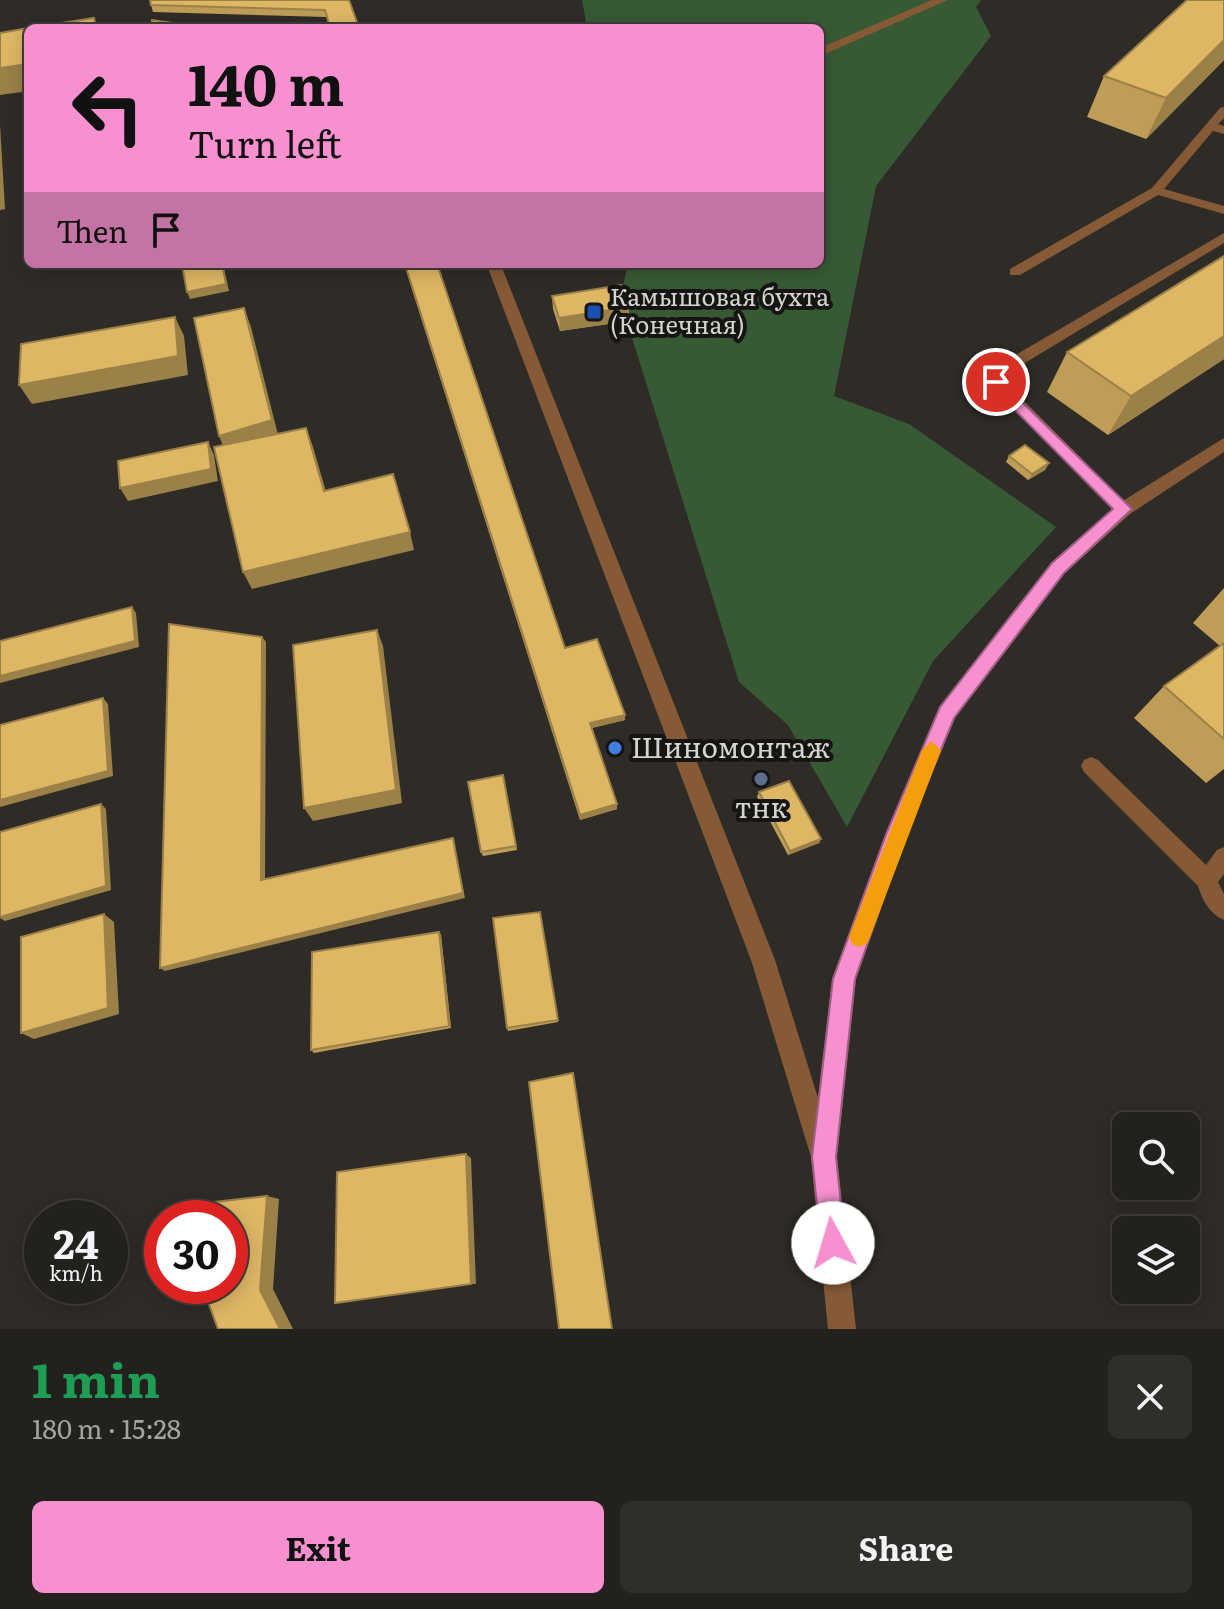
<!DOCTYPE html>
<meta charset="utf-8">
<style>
:root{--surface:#23211d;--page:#2f2e2a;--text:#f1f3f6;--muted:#a3a3a4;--line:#403e3b;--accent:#f690cf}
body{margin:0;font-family:Literata,serif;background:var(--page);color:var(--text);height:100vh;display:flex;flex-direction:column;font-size:30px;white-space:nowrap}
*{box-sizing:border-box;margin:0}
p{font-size:26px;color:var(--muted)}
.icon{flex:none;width:44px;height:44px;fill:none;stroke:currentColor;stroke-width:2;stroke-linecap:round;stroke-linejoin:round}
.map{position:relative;height:1329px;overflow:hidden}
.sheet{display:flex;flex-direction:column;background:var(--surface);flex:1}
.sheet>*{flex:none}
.hud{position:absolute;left:24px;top:24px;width:800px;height:244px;border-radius:12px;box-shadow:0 4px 20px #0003,0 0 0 2px var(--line);background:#f690cf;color:#111;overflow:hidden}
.buttons{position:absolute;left:1112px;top:1112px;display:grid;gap:16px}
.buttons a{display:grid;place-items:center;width:88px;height:88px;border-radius:12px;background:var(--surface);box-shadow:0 4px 20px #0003,0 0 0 2px var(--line);font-size:40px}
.speed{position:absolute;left:24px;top:1200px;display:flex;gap:16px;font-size:40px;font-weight:700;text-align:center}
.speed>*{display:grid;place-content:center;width:104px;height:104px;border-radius:50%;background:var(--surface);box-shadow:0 4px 20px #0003,0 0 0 2px var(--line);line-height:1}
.speed small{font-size:20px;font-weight:400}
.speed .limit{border:12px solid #d22;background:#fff;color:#111}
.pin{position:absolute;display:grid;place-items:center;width:68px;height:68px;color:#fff;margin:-34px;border:4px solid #fff;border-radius:50%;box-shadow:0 2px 8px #0007}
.me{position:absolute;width:88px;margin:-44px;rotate:354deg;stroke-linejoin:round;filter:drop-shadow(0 0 6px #0008)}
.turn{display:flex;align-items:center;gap:28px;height:168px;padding:0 32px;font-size:36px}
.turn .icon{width:104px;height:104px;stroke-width:2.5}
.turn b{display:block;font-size:56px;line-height:68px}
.then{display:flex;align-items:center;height:76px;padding:0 32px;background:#0003;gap:16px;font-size:30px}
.round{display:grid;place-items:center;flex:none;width:84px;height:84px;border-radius:12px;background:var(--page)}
.overview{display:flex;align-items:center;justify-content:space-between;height:136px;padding:0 32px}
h1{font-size:48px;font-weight:700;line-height:60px;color:#1e9e55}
.cta{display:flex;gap:16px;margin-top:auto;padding:16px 32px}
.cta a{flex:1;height:92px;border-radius:12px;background:var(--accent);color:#111;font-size:32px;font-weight:700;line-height:92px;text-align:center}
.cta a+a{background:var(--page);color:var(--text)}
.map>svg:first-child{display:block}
.green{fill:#375a35}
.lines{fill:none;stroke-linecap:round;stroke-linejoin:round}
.lane{fill:#865a37;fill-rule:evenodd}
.street{fill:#865a37;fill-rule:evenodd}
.wall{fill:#bf9d57}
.shaded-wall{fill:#9b8047}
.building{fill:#deb765;stroke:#9b8047;stroke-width:2}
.route{fill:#f690cf;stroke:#a05e87;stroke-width:2}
.slow{fill:#f59e0b}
.transit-dot{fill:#1a4fb4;stroke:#161513;stroke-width:3}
.shop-dot{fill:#3f7fe0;stroke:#161513;stroke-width:3}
.service-dot{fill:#5c6f8a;stroke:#161513;stroke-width:3}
.labels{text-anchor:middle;stroke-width:8;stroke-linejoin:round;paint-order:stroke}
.far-poi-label{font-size:24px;fill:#d5d3d0;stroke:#161513;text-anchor:start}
.poi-label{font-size:28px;fill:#d5d3d0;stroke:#161513;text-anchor:start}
</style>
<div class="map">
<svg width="1224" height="1329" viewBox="0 0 1224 1329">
<rect width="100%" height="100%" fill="#2f2c27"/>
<polygon class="green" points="582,0 981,0 976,7 991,36 876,186 834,396 909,424 1056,527 933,661 847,827 788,725 739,682 620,299 628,264 820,264 820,28 587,28"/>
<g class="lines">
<g class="lane">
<polygon points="1224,107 1224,118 1218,124 1224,126 1224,134 1213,131 1164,189 1224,206 1224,214 1158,195 1020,275 1010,275 1010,269 1152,188 1220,108"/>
<polygon points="1224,233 1224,243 1008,373 1004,381 1132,509 1124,515 1118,513 989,382 997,366"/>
<path d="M1091 757 1098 760 1206 865 1217 850 1224 847V874L1218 882 1224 894V920C1210 914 1202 900 1198 886L1084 772 1081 766 1084 760Z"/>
</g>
<g class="street">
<polygon points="932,0 948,0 820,56 820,48"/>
<polygon points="491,264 509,264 503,270 775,960 818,1098 832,979 886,832 940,707 1051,563 1118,504 1224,438 1224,452 1130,514 1065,573 955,718 908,832 856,979 837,1157 856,1329 828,1329 811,1157 751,960 488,268"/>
</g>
</g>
<g class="wall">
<polygon points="349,0 326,17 153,12 151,5"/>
<polygon points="1224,0 1224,60 1146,139 1087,117 1104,76"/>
<polygon points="404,264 437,264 565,648 625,715 625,720 592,728 617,804 617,809 580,820"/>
<polygon points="552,296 629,307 629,321 560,331 553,309"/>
<polygon points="1067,352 1224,359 1108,435 1047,392"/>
<polygon points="1009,456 1049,463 1045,470 1028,480 1006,462"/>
<polygon points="1224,588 1224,769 1206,783 1134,718 1164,686 1220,646 1193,623"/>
<polygon points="503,775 517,850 483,856 481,852"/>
<polygon points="759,792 821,839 819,843 788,855 757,797"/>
<polygon points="540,912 558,1022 508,1031 507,1028"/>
<polygon points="439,932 441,935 451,1028 314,1053 311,1050"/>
</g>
<g class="shaded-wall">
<polygon points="1224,40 1224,60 1146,139 1166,98"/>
<polygon points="28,64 28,91 0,95 0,68"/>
<polygon points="0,125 5,209 0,210"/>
<polygon points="222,264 223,264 229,291 190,299 187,292"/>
<polygon points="629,307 629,321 560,331 559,318"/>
<polygon points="244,308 251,327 279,439 227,455 219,436"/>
<polygon points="175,317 184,336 188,375 32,404 19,385"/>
<polygon points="1224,336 1224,359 1108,435 1131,396"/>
<polygon points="306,428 313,447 331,509 324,491"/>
<polygon points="208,442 214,455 218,481 128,501 120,488"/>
<polygon points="1049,463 1045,470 1028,480 1032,474"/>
<polygon points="410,532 414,550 252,589 243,572"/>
<polygon points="132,607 136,613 139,647 0,683 0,676"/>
<polygon points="377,630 383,646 402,803 313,821 304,808"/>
<polygon points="262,637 266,642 265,885 261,880"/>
<polygon points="103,698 108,704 113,776 0,807 0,800"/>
<polygon points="625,715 625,720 591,728 590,723"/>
<polygon points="101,804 106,809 111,890 5,921 0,918"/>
<polygon points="617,804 617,809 580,820 580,815"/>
<polygon points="453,838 465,898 165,971 160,968"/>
<polygon points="821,839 819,843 788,855 790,851"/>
<polygon points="104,914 114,922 119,1014 34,1039 21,1033"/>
<polygon points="439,932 441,935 451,1028 449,1026"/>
<polygon points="466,1154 471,1158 476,1284 471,1284"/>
<polygon points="267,1196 279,1199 273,1289 293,1329 280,1329 260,1290"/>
</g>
<g class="building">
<polygon points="150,0 349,0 359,28 330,28 325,10 151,5"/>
<polygon points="1187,0 1224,0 1224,40 1166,98 1104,76"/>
<polygon points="94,18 96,28 30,28"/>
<polygon points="152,20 207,28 152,28"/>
<polygon points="28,28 28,64 0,68 0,33"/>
<polygon points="1224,256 1224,336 1131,396 1067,352"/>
<polygon points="182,264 222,264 226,284 187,292"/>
<polygon points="405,264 437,264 565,648 597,639 625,715 590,723 617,804 580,815"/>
<polygon points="621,285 629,307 559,318 552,296"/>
<polygon points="244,308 272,420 219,436 194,318"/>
<polygon points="175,317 178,356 19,385 21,344"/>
<polygon points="306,428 324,491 393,474 410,532 243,572 214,447"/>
<polygon points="208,442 211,469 120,488 118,461"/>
<polygon points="1025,445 1049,463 1032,474 1009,456"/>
<polygon points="132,607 135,641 0,676 0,641"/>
<polygon points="169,624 262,637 261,880 453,838 463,893 160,968"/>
<polygon points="377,630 396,790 304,808 293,645"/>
<polygon points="1224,643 1224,739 1164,686"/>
<polygon points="103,698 108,771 0,800 0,725"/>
<polygon points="503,775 516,846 481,852 468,782"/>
<polygon points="789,781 821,839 790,851 759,792"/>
<polygon points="101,804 106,886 0,917 0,832"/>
<polygon points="540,912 558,1020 507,1028 493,918"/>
<polygon points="104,914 108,1008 21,1033 21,937"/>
<polygon points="439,932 449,1026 311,1050 312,952"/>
<polygon points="573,1073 612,1329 559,1329 529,1082"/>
<polygon points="466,1154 471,1284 335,1303 337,1172"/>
<polygon points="267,1196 260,1290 280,1329 218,1329 206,1296 207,1286 230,1286 230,1218 213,1218 215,1202"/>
</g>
<polygon class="route" points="996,377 1132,509 1064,573 954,718 907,832 855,979 836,1157 845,1243 842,1252 833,1255 824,1252 821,1243 812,1157 833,979 887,832 940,707 1052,563 1113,509 991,386 991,379"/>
<polygon class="slow" points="931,741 941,750 870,937 867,944 859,947 852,944 849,937 922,750"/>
<rect class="transit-dot" x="586" y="304" width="16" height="16" rx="4"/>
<circle class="shop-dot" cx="615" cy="748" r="8"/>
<circle class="service-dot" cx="761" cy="779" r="8"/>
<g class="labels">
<g class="far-poi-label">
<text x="610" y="306">Камышовая бухта<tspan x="610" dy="28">(Конечная)</tspan></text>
</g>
<g class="poi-label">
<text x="631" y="758">Шиномонтаж</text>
<text x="761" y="818" text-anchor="middle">тнк</text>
</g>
</g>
</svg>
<div class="buttons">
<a><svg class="icon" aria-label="search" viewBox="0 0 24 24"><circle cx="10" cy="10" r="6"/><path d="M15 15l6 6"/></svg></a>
<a><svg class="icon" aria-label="layers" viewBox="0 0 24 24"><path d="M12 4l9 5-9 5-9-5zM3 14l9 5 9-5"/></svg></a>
</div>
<div class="speed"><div>24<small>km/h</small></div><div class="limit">30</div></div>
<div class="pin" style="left:996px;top:382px;background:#d93025"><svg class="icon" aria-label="arrive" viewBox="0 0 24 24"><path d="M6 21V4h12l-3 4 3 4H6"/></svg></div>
<svg class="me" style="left:833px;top:1243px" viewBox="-20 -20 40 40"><circle r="19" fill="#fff"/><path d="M0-13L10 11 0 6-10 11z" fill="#f690cf"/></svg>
<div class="hud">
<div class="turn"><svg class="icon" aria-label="left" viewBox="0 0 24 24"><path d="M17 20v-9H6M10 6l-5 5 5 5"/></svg><div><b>140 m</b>Turn left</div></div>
<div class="then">Then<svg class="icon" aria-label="arrive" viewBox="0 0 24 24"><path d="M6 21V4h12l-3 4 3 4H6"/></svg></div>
</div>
</div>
<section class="sheet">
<div class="overview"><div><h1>1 min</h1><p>180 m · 15:28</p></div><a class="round"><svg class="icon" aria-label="close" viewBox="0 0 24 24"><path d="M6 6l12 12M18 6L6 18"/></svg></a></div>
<div class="cta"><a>Exit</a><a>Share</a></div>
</section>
